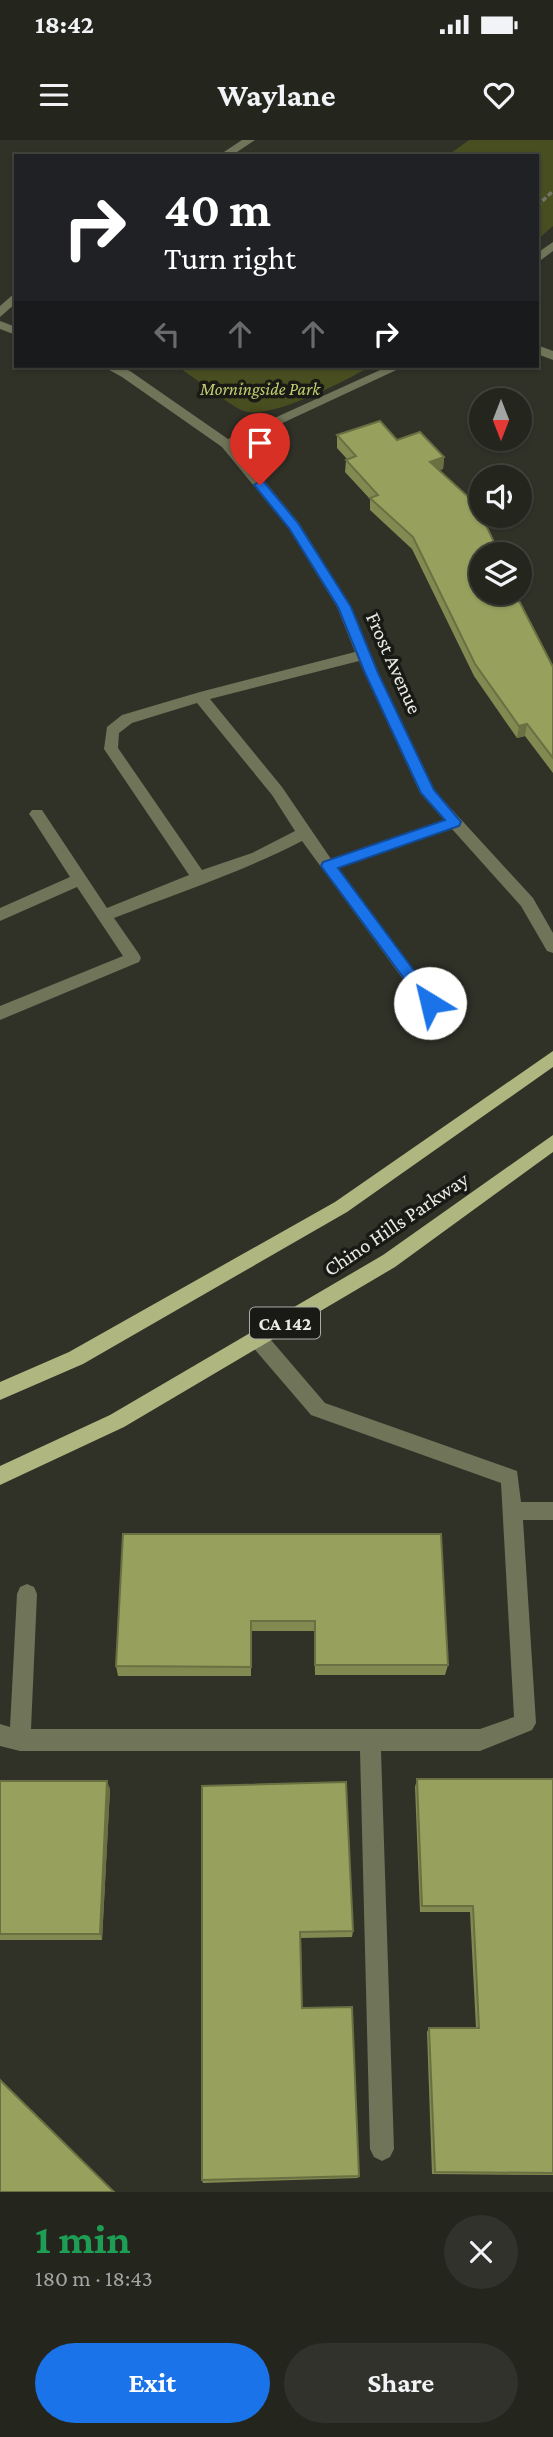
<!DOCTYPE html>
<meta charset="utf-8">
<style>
:root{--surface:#24261e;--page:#30322b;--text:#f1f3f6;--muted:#a3a5a4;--line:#41433c;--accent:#1a73e8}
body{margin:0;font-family:"Crimson Pro",serif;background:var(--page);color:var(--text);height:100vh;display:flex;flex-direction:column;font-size:26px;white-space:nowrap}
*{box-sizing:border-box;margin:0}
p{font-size:23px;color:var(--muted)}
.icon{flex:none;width:38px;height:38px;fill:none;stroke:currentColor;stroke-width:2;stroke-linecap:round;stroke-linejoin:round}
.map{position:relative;height:2052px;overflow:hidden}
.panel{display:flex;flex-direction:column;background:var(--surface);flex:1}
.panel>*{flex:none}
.banner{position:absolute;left:14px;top:14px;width:525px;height:214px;border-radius:0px;box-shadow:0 2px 5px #0004,0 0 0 2px var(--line);background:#202124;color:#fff;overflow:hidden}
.needle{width:46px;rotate:180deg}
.controls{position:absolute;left:469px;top:248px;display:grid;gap:14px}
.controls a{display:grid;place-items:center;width:63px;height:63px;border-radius:50%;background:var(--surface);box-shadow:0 2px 5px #0004,0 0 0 2px var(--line);font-size:35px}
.pin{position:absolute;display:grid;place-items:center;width:60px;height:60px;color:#fff;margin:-72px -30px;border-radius:50% 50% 50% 0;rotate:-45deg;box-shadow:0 0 7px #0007}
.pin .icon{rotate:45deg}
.me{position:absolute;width:77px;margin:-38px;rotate:324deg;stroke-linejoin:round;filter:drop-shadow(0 0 5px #0008)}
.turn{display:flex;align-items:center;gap:24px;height:147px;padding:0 35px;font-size:32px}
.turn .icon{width:91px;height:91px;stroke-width:2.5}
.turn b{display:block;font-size:49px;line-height:60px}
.lanes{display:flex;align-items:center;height:66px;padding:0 35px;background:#0003;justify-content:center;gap:35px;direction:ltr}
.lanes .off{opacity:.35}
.round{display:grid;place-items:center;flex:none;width:74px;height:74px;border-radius:37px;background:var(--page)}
.headline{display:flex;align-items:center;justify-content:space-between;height:119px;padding:0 35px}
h1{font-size:42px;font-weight:700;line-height:52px;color:#1e9e55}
.action{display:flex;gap:14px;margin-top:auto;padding:14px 35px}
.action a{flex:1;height:80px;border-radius:42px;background:var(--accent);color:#fff;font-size:28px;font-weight:700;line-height:80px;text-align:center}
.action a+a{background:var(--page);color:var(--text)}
.status{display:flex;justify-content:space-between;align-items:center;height:49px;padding:0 35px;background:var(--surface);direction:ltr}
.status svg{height:19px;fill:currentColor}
header{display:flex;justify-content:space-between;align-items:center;height:91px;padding:0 35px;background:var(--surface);font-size:32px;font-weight:700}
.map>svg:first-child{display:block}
.green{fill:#494e20}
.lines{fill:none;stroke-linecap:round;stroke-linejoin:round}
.path{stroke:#72736a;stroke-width:3.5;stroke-dasharray:5 2.5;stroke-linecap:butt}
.minor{fill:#707459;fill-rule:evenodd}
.major{fill:#afb67f;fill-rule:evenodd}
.wall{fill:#838a51}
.shaded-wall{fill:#6a7042}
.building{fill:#98a05e;stroke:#6a7042;stroke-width:2}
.route{fill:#1a73e8;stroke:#114b97;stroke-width:2}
.labels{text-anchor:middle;stroke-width:7;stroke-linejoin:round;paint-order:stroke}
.far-park-label{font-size:18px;font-style:italic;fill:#c3cd6f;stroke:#191915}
.shield{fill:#191915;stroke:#abaca6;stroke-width:2}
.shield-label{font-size:19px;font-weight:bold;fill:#eaebe4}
.street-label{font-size:21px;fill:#eaebe4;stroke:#191915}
</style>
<div class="status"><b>18:42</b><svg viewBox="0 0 49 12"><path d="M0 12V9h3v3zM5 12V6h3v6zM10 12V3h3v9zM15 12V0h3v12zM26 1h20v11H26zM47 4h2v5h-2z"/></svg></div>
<header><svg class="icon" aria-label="menu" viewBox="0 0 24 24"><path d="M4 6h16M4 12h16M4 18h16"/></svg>Waylane<svg class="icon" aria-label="heart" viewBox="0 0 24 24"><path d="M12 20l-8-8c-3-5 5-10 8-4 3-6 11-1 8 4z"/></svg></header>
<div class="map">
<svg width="553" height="2052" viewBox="0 0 553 2052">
<rect width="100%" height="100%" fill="#303228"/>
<g class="green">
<polygon points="469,0 553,0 553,86 537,100 537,16 447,16"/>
<path d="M176 226H371C347 240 271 280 244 271 231 267 192 235 176 226Z"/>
</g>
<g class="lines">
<polyline class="path" points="537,66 553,51"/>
<g class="minor">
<polygon points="242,0 255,0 231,16 218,16"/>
<polygon points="553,102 553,111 537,123 537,113"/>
<polygon points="16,152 16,163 0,177 0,166"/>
<polygon points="0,181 16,187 16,195 0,189"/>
<polygon points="537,205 553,211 553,220 537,214"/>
<path d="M102 226H118L130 231 228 299 389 226H405L235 305 299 383 351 467 378 533 434 650 533 758 553 793V813L547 811 521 766 452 689 338 728 438 863 436 868H424L302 701C242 732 177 753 114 778L139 814 141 818 139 822 0 880V866L123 816 77 747 0 781V768L70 737 32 678 29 674 32 670H42L107 768 189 735 104 609 107 587 122 575 200 552 355 512 337 467 289 389 222 307 122 237ZM359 521 420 653 444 680 331 719 282 647 210 559ZM197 563 272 655 295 691 252 713 202 730 118 608 119 593 132 583Z"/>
<polygon points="258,1191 265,1193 325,1263 517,1331 521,1362 553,1362 553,1380 523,1380 536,1583 532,1590 480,1611 381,1611 394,2009 390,2017 382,2021 374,2017 370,2009 360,1611 20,1611 0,1606 0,1584 10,1587 17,1454 20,1447 27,1444 34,1447 37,1454 31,1589 480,1589 514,1577 501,1343 311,1275 251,1205 249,1199 251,1193"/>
</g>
<g class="major">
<polygon points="553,911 553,927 347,1072 83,1224 0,1260 0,1242 69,1212 335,1062"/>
<polygon points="553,995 553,1012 395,1127 124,1287 0,1345 0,1326 110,1275 383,1115"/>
</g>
</g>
<g class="wall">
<polygon points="337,295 397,300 444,317 443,329 439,330 481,415 553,527 553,633 525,596 517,598 474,536 412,409 370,370 370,359 345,332 346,320 347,319 337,308"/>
<polygon points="123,1394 448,1525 445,1535 315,1535 314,1491 251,1491 251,1536 118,1536 116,1526"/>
<polygon points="417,1639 553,1639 553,2035 432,2034 427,1892 429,1888 476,1888 470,1772 420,1772 415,1647"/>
<polygon points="0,1641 110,1649 102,1800 0,1800"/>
<polygon points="202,1646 353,1791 352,1797 301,1798 302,1868 359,2036 358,2038 203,2043 202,2040"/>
</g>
<g class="shaded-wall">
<polygon points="444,317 443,329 429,334 430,322"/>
<polygon points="527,584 525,596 517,598 519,586"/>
<polygon points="107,1641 110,1649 102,1800 100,1794"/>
</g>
<g class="building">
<polygon points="380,281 397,300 420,292 444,317 430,322 476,364 500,415 481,415 481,453 515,453 553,527 553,618 527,584 519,586 475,524 413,397 370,358 378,355 346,320 356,316 337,295"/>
<polygon points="123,1394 441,1394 448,1525 315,1525 315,1481 251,1481 251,1527 116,1526"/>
<polygon points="417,1639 553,1639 553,2033 435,2032 429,1888 479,1888 473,1766 422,1766"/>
<polygon points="0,1641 107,1641 100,1794 0,1794"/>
<polygon points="346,1642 353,1791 300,1792 302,1868 352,1867 359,2036 202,2040 202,1646"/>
<polygon points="0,1940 114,2052 0,2052"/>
</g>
<polygon class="route" points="260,341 264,342 298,383 351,467 378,533 434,650 461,682 459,686 338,728 435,859 438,863 435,867 425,867 321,726 323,722 445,680 421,653 365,533 338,467 289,388 254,345"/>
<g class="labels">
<g class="far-park-label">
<text x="260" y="255">Morningside Park</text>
</g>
<rect class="shield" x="250" y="1167.5" width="70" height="31" rx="5"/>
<g class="shield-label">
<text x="285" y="1190">CA 142</text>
</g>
<g class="street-label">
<text transform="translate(394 523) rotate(66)" y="7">Frost Avenue</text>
<text transform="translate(396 1084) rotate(-34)" y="7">Chino Hills Parkway</text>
</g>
</g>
</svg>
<div class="controls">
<a><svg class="needle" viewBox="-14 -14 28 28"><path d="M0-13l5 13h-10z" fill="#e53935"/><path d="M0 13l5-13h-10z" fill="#a3a5a4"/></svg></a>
<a><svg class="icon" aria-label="sound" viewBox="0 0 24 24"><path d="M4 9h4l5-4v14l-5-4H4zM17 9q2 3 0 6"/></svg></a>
<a><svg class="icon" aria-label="layers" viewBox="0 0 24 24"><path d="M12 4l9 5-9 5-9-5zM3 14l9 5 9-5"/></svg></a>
</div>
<div class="pin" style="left:260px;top:345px;background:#d93025"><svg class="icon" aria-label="arrive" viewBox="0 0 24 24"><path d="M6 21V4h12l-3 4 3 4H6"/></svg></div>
<svg class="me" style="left:430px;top:863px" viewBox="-20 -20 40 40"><circle r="19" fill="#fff"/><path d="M0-13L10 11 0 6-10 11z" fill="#1a73e8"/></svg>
<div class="banner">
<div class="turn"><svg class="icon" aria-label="right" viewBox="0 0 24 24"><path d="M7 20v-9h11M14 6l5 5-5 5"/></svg><div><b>40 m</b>Turn right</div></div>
<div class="lanes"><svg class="icon off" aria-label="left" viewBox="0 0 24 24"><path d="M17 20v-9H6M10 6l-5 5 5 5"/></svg><svg class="icon off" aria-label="ahead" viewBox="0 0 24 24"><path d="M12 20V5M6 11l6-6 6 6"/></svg><svg class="icon off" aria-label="ahead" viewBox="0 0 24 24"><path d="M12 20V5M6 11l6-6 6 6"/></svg><svg class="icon" aria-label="right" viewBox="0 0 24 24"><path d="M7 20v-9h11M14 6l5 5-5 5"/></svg></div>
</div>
</div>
<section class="panel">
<div class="headline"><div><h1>1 min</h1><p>180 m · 18:43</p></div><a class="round"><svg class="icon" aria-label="close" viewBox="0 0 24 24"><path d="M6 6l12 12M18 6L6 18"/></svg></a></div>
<div class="action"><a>Exit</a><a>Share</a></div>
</section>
